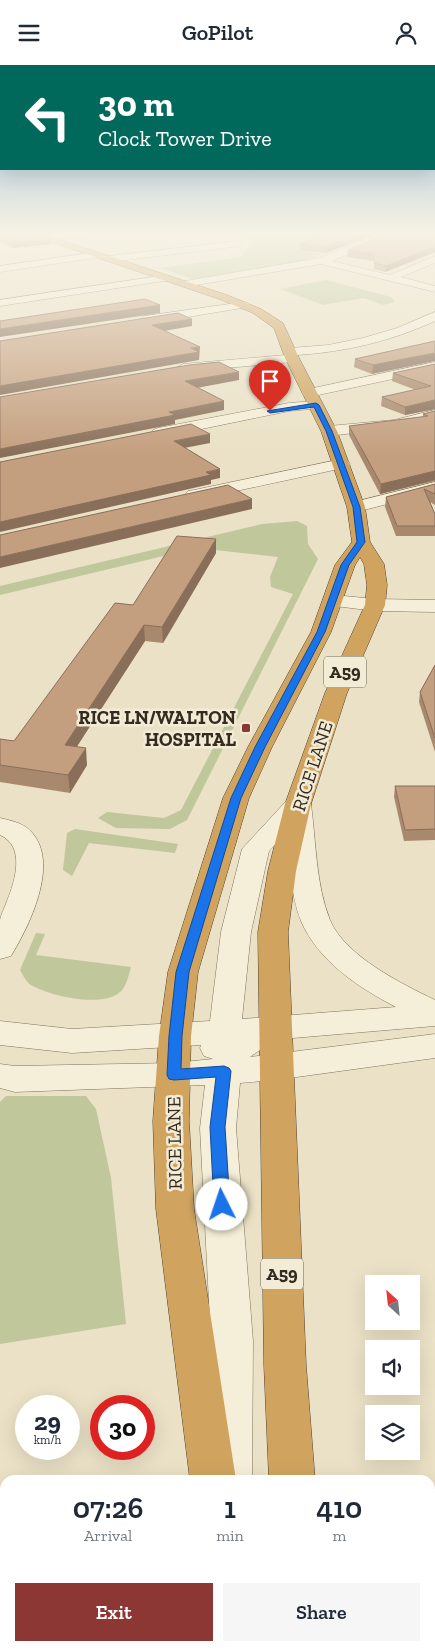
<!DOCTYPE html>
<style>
:root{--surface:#fff;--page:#f6f6f7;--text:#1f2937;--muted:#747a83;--accent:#8c3733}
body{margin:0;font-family:"Zilla Slab",serif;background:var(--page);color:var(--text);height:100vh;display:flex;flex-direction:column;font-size:19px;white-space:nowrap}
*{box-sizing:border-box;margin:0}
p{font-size:16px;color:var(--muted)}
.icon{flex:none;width:28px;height:28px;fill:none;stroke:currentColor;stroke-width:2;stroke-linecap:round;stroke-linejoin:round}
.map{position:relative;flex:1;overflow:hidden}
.drawer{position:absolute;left:0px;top:1410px;width:435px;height:176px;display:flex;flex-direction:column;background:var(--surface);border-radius:15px 15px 0 0;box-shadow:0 5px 20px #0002}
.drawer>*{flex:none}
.banner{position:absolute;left:0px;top:0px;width:435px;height:105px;box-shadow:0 5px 20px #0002;background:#00695c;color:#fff;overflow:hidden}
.needle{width:32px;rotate:333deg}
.buttons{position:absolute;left:365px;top:1210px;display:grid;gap:10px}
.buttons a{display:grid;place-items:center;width:55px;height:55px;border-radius:0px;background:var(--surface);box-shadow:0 5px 20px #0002;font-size:25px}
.speed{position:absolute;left:15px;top:1330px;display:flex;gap:10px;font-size:25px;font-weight:700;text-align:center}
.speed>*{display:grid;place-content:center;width:65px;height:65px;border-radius:50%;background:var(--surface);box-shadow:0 5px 20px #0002;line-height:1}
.speed small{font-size:12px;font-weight:400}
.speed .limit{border:8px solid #d22;background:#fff;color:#111}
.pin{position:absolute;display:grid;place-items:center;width:42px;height:42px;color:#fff;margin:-51px -21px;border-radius:50% 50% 50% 0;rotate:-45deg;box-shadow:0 0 5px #0007}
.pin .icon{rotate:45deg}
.me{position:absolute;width:55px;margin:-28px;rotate:356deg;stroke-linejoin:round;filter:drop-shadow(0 0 4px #0008)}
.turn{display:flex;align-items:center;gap:18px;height:105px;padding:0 15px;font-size:22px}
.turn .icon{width:65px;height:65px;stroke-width:2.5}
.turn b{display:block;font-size:35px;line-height:42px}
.eta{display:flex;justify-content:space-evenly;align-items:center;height:85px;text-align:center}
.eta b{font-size:30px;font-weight:600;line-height:35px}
.button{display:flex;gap:10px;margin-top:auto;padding:10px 15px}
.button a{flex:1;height:58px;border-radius:0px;background:var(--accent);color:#fff;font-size:20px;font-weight:600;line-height:58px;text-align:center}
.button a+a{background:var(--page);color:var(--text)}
header{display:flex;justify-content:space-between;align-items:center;height:65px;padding:0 15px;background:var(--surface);font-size:22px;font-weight:600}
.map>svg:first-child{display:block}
.green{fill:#bfc79b}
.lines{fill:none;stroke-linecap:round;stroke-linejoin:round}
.street-casing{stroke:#83735d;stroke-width:1}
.highway-casing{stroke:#514231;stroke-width:1}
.street{fill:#f5eed8;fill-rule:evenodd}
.highway{fill:#d0a45f;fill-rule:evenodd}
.wall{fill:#a9896d}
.shaded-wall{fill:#896f59}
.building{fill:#c49f7f;stroke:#896f59}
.route{fill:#1a73e8;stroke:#114b97}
.poi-dot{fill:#8c3733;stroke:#f2ebd5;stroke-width:2}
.labels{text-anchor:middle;stroke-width:5;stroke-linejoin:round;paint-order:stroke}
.shield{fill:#f2ebd5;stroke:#6e6556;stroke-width:1}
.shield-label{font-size:18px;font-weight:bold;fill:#352b20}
.poi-label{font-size:19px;font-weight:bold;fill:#352b20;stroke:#f2ebd5;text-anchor:end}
.street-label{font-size:19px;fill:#352b20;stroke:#f2ebd5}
</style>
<header><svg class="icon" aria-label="menu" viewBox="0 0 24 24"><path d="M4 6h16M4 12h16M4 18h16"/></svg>GoPilot<svg class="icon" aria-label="person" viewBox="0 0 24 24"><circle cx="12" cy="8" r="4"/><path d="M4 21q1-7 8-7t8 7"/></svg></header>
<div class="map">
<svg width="435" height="1586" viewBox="0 0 435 1586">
<rect width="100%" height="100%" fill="#eae1c6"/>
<g class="green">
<polygon points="240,168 332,168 310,176 296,184 323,189 302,196 193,214 160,203 242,192 253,174"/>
<polygon points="326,215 391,232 395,237 383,240 364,233 323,240 280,224"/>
<polygon points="297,456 307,461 308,479 318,494 187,755 170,764 116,763 98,753 107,747 164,753 181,745 293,529 271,522 270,512 278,492 197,483 0,530 0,521 262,459"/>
<polygon points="75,764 178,779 175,788 89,778 72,811 63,805 67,768"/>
<path d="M36 868 45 869 36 890 131 902C129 909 127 918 123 924 107 945 50 931 31 920 26 917 23 910 20 905Z"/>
<polygon points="6,1031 86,1031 96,1044 111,1113 126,1259 0,1279 0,1037"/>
</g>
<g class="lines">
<defs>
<g id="street">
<polygon points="0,168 30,168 25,171 0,174"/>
<polygon points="62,168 95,168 90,171 43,176 38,173 43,170"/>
<polygon points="386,168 400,168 332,196 390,210 435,191 435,198 401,212 435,221 435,227 321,199 185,222 180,219 185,216 319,193"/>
<polygon points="238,176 243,179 241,181 110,197 105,194 110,191"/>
<polygon points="97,187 102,190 101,192 0,207 0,201"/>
<polygon points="166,210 170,211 171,213 170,215 0,241 0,235"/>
<polygon points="244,237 248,238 250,240 248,242 145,259 139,255 145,251"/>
<path d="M435 247V256C392 276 345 287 297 290L299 293 297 296 292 297 183 307 176 303 183 299 286 290 285 287 286 284 291 283 328 280 363 273 397 263Z"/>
<polygon points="435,297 435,305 309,332 304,331 302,328 304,325 309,324"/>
<polygon points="316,336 321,337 323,340 321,343 289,346 158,373 153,371 150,368 153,365 158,363 289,338"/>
<polygon points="435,345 435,353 394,363 329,371 324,369 321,366 324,363 329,361 394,355"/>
<polygon points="342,394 348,396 350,399 348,402 194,435 188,434 185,430 188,426 194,425"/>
<polygon points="435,417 435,427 356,447 350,446 347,442 350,438"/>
<polygon points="334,530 375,534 435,535 435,547 375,546 327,540 324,536 327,532"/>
<path d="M298 731 307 733 311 739C316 777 316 820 330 855 345 891 402 919 435 935V961L281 974 270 978 250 992 435 969V993L275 1015 240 1018 236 1063 253 1276 252 1415H206L211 1276 200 1063 205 1020 15 1027 0 1023V999L15 1001 174 998 213 994 204 991 200 983 201 980 72 988 0 980V956L72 964 210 956 221 867 242 784 289 733ZM288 766C290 795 290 829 301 856 318 896 359 923 396 942L242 954 251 867 269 786Z"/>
<path d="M0 753C8 755 19 757 26 762 64 791 30 860 11 891L0 894C0 881 0 867 0 855 1 849 5 842 7 836 15 816 26 781 0 770Z"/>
</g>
<g id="highway">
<polygon points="25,168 40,168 227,230 261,244 283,258 299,293 337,366 365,442 370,477 384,499 387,520 385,540 347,628 311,739 296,806 288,867 306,1300 315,1415 269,1415 264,1300 258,867 268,806 285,739 325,628 365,540 367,520 364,499 360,492 355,500 331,567 272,682 249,733 198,907 191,971 189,1056 194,1144 236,1415 190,1415 156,1144 153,1056 159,971 168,907 223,733 248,682 311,567 335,500 352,477 347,442 321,366 285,293 274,263 253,248 219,234"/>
<polygon points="210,1581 260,1581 261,1586 211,1586"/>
<polygon points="277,1581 327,1581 328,1586 278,1586"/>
</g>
</defs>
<use href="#street" class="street-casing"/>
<use href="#highway" class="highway-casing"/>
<use href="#street" class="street"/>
<use href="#highway" class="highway"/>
</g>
<g class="wall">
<polygon points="332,168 326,188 299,185 300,179"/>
<polygon points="435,168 435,187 385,207 374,204 374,196 347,192 348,185"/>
<polygon points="0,172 42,173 51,175 51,179 13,183 0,177"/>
<polygon points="435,276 372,309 354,302 355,294"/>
<polygon points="435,299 435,344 405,350 381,341 382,332 416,325 392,316 393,308"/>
<polygon points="435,346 435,416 380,429 349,370 349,361 423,352 423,349"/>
<polygon points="435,419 435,440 430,437 435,449 435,471 396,471 385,442 386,432"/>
<polygon points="216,474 216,488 163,578 145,576 77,681 87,700 70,728 0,717 0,674 14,676"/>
<polygon points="435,600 435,687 419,637 420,627"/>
<polygon points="395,721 435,721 435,775 404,776 394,732"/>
</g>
<g class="shaded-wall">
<polygon points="365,168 380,168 326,188 326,182"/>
<polygon points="51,175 51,179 13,183 13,178"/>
<polygon points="435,182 435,187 385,207 386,201"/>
<polygon points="160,240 160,248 0,272 0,264"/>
<polygon points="192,254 192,261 153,268 152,260"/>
<polygon points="200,282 199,295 0,330 0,321"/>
<polygon points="435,288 435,296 372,309 373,300"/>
<polygon points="239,307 239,315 186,325 185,316"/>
<polygon points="435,335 435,344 405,350 405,342"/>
<polygon points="224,336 224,345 175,355 175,359 0,393 0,384 169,347"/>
<polygon points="210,369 210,378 174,385 174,376"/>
<polygon points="220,404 220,413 211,415 211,419 0,467 0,457"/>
<polygon points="435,406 435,415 380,429 381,419"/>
<polygon points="252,434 252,444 0,503 0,492"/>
<polygon points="216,474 216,488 163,578 162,562"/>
<polygon points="144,560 145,576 67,697 65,680"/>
<polygon points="86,683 87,700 70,728 68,710"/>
</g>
<g class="building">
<polygon points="21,168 30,168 42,173 51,175 13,178 0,173 0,172"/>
<polygon points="332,168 365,168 326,182 300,179"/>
<polygon points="391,168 435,168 435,182 386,201 374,198 374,189 348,185"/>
<polygon points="145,234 160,240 0,264 0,256"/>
<polygon points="178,248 192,254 152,260 200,282 191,283 199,287 0,321 0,276"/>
<polygon points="435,276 435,288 373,300 355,294"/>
<polygon points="219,297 239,307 185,316 224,336 169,347 175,350 0,384 0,332 189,300"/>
<polygon points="435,299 435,335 405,342 382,332 431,321 393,308"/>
<polygon points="435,346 435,406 381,419 349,361 428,351 423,349"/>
<polygon points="191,359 210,369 174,376 220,404 206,407 211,410 0,457 0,397"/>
<polygon points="435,419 435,429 424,424 435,449 435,461 397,461 386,432"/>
<polygon points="228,420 252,434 0,492 0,470"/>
<polygon points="177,471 216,474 162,562 144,560 65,680 86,683 68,710 0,700 0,674 14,676 115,538 133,540"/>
<polygon points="435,600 435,673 420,627"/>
<polygon points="395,721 435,721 435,764 405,765"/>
</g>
<linearGradient id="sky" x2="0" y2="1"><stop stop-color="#8eb8d5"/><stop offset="0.43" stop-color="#f6f2e5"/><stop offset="1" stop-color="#f6f2e5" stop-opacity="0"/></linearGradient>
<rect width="435" height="390" fill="url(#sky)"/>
<polygon class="route" points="316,338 319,340 332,366 360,442 365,477 349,500 325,567 265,682 241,733 189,907 182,971 181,1004 224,1001 229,1003 231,1006 225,1062 230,1140 227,1145 222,1146 216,1145 214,1140 210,1062 216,1012 174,1015 169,1014 167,1010 169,971 176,907 231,733 255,682 317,567 341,500 357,477 353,442 326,366 314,342 270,348 267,346"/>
<rect class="poi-dot" x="241" y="658" width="10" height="10" rx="2.5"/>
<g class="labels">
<g class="shield">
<rect x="324" y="591.5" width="42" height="31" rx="4"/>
<rect x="261" y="1193.5" width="42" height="31" rx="4"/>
</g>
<g class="shield-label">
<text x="345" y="613">A59</text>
<text x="282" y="1215">A59</text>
</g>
<g class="poi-label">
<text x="236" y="659">RICE LN/WALTON<tspan x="236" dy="22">HOSPITAL</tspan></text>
</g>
<g class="street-label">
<text transform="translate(312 701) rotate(-72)" y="7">RICE LANE</text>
<text transform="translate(174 1078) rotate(-91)" y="7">RICE LANE</text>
</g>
</g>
</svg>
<div class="buttons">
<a><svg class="needle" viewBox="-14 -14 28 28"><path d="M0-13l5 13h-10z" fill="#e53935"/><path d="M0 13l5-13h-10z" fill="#747a83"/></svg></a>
<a><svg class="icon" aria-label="sound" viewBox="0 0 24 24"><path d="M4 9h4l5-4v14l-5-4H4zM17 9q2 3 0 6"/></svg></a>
<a><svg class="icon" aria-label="layers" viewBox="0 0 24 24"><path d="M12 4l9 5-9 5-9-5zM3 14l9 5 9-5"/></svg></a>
</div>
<div class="speed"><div>29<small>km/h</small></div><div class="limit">30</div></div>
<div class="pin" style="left:270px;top:346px;background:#d93025"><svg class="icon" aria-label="arrive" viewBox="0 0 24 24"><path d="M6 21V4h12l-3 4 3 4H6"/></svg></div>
<svg class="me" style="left:222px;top:1140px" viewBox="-20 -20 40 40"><circle r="19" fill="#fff"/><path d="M0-13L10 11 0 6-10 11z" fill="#1a73e8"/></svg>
<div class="banner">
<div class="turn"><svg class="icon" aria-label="left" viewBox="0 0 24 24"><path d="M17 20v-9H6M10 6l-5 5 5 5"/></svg><div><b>30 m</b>Clock Tower Drive</div></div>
</div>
<section class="drawer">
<div class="eta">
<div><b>07:26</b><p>Arrival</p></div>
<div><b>1</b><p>min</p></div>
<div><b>410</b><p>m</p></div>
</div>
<div class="button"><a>Exit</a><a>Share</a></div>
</section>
</div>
